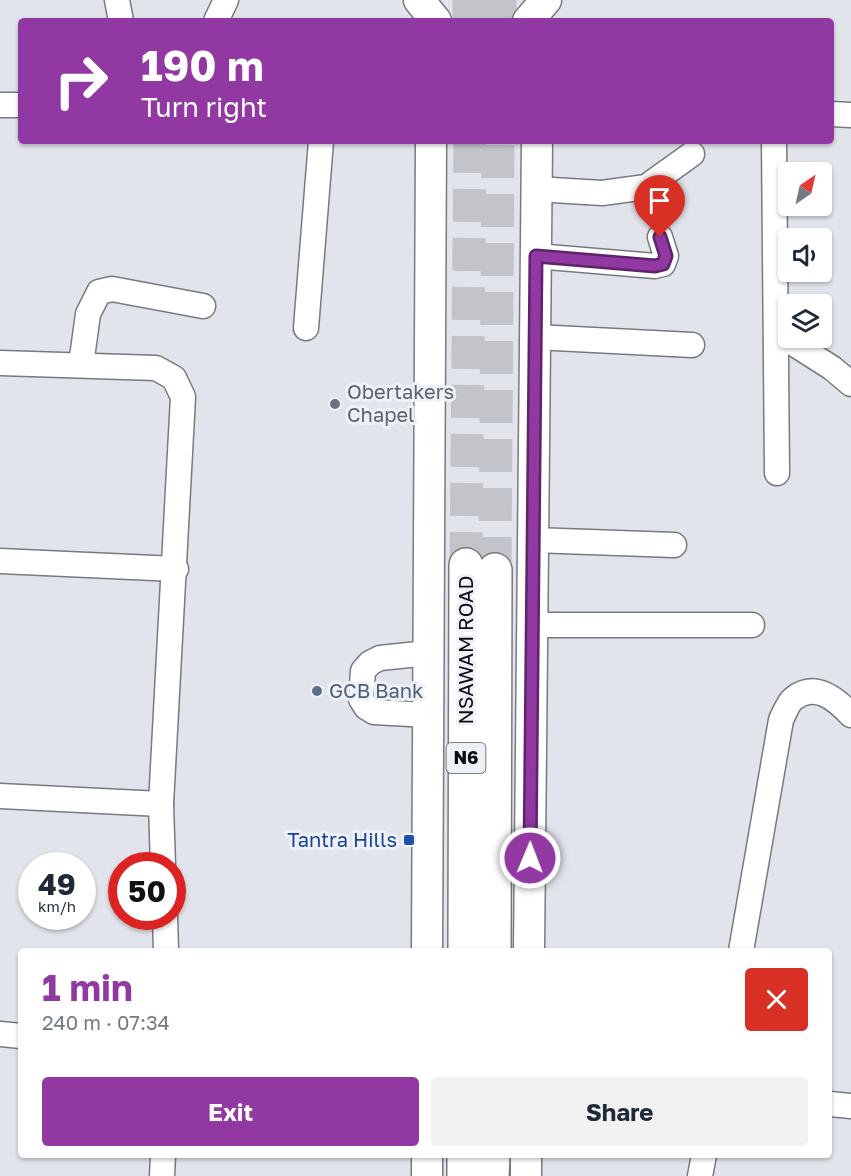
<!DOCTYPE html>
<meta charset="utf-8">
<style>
:root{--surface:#fff;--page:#f2f2f3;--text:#1f2937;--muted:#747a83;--accent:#9138a3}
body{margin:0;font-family:"Golos Text",sans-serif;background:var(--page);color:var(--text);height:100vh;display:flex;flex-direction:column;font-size:22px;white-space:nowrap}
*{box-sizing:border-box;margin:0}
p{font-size:20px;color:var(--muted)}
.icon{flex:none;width:33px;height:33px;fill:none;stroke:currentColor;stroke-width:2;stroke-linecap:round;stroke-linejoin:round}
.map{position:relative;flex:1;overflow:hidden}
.sheet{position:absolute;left:18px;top:948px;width:814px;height:210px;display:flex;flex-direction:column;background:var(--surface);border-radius:6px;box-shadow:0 2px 4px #0004}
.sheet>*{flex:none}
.banner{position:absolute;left:18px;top:18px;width:816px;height:126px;border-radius:6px;box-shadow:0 2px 4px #0004;background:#9138a3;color:#fff;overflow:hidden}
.needle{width:39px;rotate:34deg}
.buttons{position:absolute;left:778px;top:162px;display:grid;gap:12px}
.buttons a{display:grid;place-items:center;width:54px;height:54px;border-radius:6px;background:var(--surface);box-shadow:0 2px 4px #0004;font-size:30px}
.speed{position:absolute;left:18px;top:852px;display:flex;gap:12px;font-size:30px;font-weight:700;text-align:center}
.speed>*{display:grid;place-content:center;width:78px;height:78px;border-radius:50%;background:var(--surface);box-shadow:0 2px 4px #0004;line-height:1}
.speed small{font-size:15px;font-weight:400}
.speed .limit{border:9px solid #d22;background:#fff;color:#111}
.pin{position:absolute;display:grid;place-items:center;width:51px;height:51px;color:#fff;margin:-62px -26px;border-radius:50% 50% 50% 0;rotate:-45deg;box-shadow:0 0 6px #0007}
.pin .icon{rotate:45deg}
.me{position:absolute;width:66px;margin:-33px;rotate:1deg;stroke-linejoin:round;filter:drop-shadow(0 0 4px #0008)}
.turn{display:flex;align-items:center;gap:21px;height:126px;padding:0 24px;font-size:27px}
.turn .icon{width:78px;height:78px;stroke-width:2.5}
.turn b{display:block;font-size:42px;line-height:51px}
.round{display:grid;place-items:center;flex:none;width:63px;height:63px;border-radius:6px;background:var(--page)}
.overview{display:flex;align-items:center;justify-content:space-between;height:102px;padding:0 24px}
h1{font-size:36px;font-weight:700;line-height:45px;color:var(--accent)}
.primary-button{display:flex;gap:12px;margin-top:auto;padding:12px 24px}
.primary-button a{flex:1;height:69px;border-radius:6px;background:var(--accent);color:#fff;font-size:24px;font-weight:700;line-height:69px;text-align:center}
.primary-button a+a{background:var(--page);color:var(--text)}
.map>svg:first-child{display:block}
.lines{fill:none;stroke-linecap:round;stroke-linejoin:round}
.highway-tunnel{stroke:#c2c4ca;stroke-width:33;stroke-dasharray:33 16;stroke-linecap:butt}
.minor-casing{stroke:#787a81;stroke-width:27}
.major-casing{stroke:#787a81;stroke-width:33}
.highway-casing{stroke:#787a81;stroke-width:36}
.minor{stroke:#fff;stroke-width:24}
.major{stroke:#fff;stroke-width:30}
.highway{stroke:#fff;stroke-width:33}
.route-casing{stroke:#5e246a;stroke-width:15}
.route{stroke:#9138a3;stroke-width:10}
.worship-dot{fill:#6b7280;stroke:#eff1f8;stroke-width:2}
.service-dot{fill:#5c6f8a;stroke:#eff1f8;stroke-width:2}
.transit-dot{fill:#1a4fb4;stroke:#eff1f8;stroke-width:2}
.labels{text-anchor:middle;stroke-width:6;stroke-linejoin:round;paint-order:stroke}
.shield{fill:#eff1f8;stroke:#505155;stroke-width:1.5}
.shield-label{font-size:18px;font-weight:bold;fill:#0c0d0f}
.worship-label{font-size:20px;fill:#5b616d;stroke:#eff1f8;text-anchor:start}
.street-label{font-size:20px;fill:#0c0d0f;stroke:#eff1f8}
.service-label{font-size:20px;fill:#4e5e75;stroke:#eff1f8;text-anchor:start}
.transit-label{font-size:20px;fill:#164399;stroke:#eff1f8;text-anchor:end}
</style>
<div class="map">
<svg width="851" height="1176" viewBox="0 0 851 1176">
<rect width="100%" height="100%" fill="#e2e4eb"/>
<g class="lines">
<g class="highway-tunnel">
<polyline points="469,0 469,21"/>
<polyline points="500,21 500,0"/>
<polyline points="466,565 470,141"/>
<polyline points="495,570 498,141"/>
</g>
<defs>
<g id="minor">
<polyline points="117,0 121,21"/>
<polyline points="216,21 226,0"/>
<polyline points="0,105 21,105"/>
<polyline points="831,114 851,115"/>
<polyline points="774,141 777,473"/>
<polyline points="536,189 602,193 646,187 692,154"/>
<polyline points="536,256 655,266 663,264 666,256 660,237"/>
<polyline points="306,328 321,141"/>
<polyline points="777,333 832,368 851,384"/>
<polyline points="535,337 692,345"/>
<polyline points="0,363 156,368 174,378 183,397 161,804 163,866"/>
<polyline points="81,365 88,314 99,292 112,289 203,306"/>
<polyline points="533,540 674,545"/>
<polyline points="0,561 176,569"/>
<polyline points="532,625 752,625"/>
<polyline points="428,715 374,712 366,707 361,699 363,671 370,663 380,658 428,653"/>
<polyline points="0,796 161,804"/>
<polyline points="165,916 166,951"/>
<path d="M741 951 781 720C784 714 788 703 793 699 815 681 836 699 851 715"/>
<polyline points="0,1034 21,1036"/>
<polyline points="830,1104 851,1106"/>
<polyline points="162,1176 163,1155"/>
<polyline points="700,1176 704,1155"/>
</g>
<g id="major">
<polyline points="419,0 436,21"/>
<polyline points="528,21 546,0"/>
<polyline points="427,951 431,141"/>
<polyline points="529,951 537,141"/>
<polyline points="427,1155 427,1176"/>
<polyline points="526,1176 526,1155"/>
</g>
<g id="highway">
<polyline points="465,951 466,565"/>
<polyline points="494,951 495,570"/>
<polyline points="464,1176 464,1155"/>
<polyline points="492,1176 493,1155"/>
</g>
</defs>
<use href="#minor" class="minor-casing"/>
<use href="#major" class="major-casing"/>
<use href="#highway" class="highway-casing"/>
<use href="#minor" class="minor"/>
<use href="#major" class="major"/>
<use href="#highway" class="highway"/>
</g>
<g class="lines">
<defs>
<polyline id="route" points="530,858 536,256 655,266 663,264 666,256 660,237"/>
</defs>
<use href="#route" class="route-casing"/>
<use href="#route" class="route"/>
</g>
<circle class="worship-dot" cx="335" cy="404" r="6"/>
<circle class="service-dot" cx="317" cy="691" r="6"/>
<rect class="transit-dot" x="403" y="834" width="12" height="12" rx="3"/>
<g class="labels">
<rect class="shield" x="446.5" y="743" width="39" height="30" rx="4.5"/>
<g class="shield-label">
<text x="466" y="764">N6</text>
</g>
<g class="worship-label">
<text x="347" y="399">Obertakers<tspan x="347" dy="23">Chapel</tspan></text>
</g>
<g class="street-label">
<text transform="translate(466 650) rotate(-90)" y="7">NSAWAM ROAD</text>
</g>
<g class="service-label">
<text x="329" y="698">GCB Bank</text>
</g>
<g class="transit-label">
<text x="397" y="847">Tantra Hills</text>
</g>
</g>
</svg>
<div class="buttons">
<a><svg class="needle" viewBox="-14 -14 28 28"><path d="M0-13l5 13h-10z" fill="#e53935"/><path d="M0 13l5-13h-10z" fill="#747a83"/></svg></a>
<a><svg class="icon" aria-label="sound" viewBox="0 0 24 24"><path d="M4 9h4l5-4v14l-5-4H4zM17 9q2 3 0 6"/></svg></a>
<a><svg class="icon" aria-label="layers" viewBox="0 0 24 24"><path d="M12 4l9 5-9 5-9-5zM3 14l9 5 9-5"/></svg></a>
</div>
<div class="speed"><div>49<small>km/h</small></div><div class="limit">50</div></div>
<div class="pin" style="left:660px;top:237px;background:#d93025"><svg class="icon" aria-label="arrive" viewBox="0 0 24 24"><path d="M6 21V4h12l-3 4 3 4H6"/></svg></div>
<svg class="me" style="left:530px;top:858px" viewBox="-20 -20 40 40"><circle r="17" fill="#9138a3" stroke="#fff" stroke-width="3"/><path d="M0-11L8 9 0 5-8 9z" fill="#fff"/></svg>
<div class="banner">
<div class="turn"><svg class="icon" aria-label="right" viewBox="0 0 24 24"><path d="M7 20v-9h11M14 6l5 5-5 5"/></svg><div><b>190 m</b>Turn right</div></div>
</div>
<section class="sheet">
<div class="overview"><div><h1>1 min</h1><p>240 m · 07:34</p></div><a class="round" style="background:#d93025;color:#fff"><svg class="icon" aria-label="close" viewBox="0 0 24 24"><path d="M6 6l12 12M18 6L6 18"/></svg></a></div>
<div class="primary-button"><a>Exit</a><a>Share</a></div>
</section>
</div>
